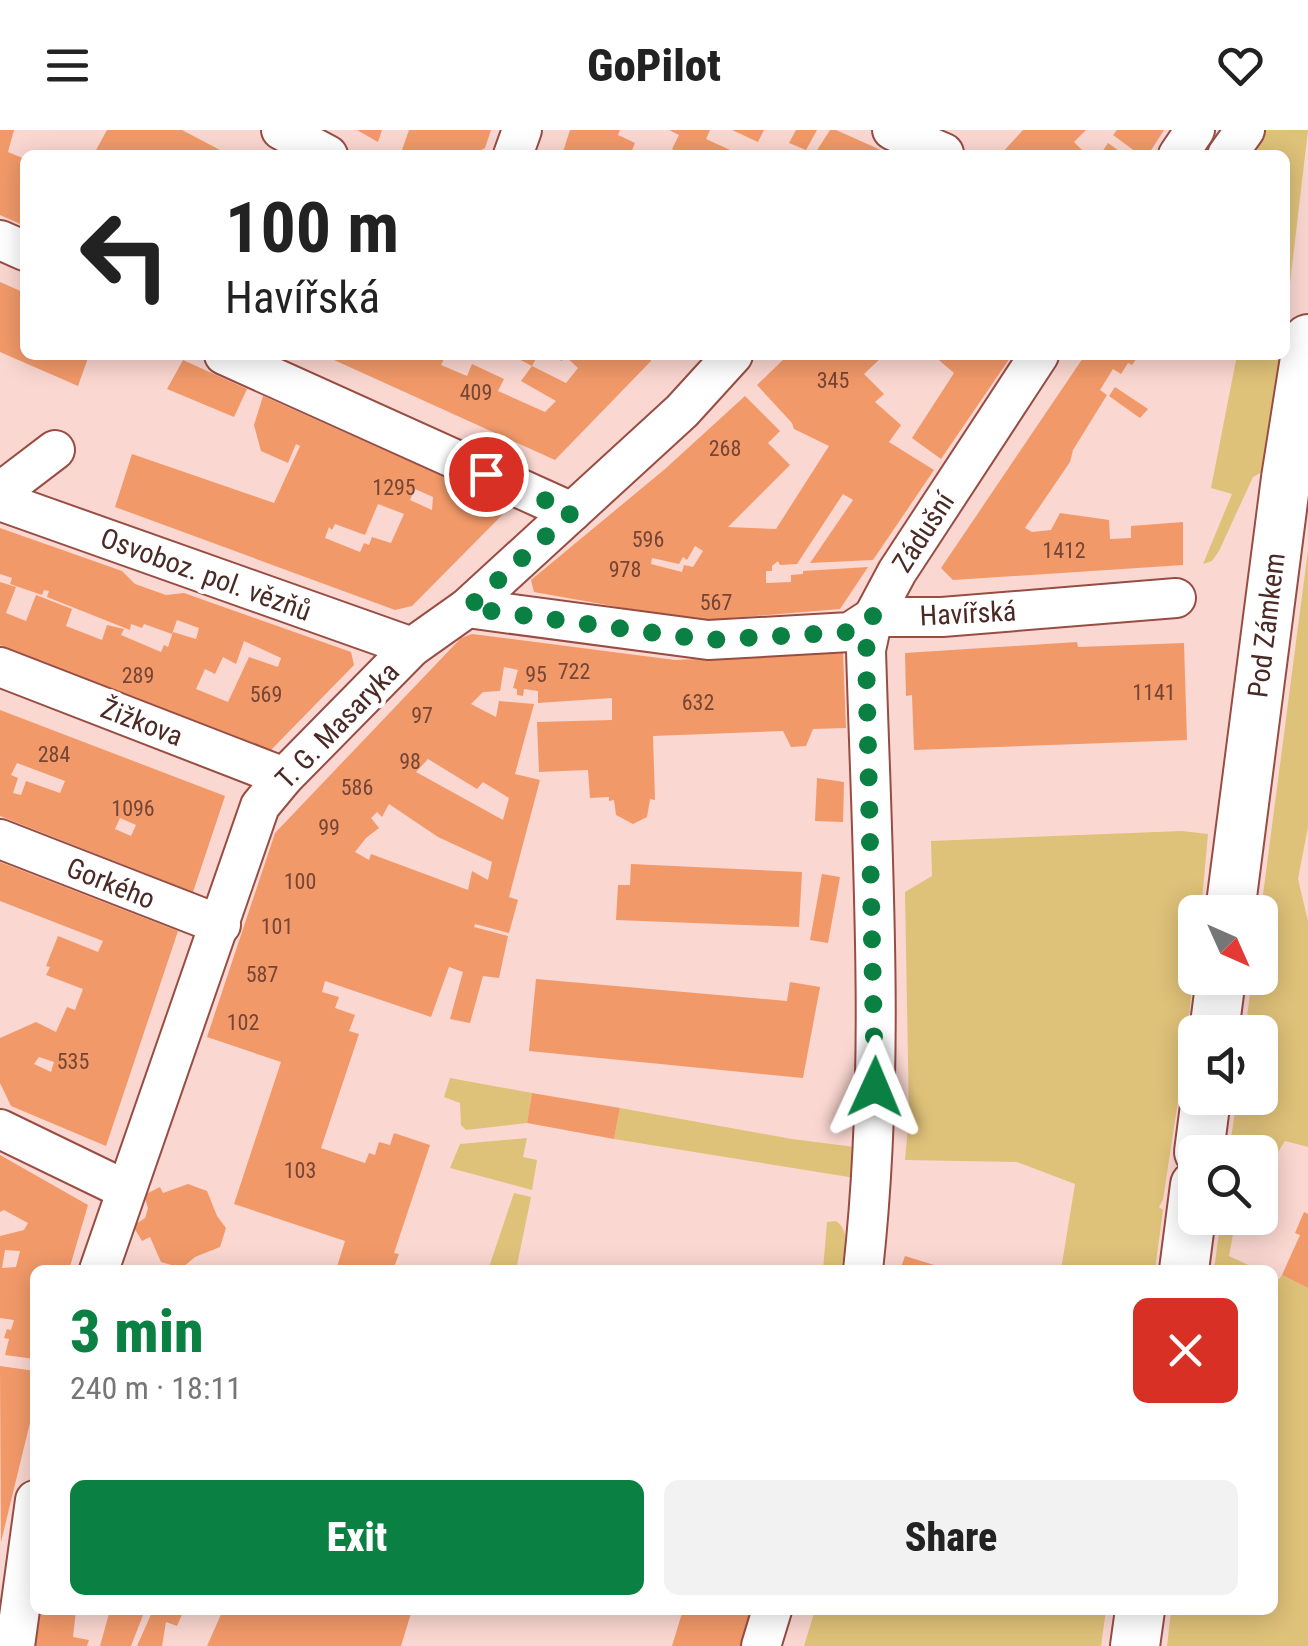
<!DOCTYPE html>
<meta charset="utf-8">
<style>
:root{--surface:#fff;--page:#f2f2f2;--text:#222;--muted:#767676;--accent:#0b8043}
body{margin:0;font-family:"Roboto Condensed",sans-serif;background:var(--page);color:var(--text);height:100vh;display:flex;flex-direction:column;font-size:38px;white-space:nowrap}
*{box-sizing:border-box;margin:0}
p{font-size:32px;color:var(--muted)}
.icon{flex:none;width:55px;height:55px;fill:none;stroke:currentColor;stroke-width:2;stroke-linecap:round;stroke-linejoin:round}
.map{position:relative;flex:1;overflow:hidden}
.sheet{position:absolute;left:30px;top:1135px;width:1248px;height:350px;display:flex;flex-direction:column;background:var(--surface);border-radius:15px;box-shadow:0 5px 25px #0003}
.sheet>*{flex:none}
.top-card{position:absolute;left:20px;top:20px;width:1270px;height:210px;border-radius:15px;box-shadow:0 5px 25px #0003;background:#fff;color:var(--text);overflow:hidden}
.needle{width:65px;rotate:135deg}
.fabs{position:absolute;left:1178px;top:765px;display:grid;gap:20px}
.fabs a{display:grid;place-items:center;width:100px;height:100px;border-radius:15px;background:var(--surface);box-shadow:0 5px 25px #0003;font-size:50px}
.pin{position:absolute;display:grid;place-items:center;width:85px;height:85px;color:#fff;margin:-42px;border:5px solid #fff;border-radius:50%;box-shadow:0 2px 10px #0007}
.me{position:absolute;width:110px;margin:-55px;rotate:1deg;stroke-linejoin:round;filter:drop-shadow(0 0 8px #0008)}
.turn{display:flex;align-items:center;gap:35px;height:210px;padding:0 40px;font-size:45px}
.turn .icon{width:130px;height:130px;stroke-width:2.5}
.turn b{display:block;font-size:70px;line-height:85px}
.round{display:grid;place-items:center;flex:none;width:105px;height:105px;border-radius:15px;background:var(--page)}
.head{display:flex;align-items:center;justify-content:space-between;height:170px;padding:0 40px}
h1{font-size:60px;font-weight:800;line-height:75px;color:var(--accent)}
.primary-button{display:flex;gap:20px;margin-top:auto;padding:20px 40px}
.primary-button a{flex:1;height:115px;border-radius:15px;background:var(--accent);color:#fff;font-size:40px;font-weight:800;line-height:115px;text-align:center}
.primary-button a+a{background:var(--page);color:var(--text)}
header{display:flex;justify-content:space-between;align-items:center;height:130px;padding:0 40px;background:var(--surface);font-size:45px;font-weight:800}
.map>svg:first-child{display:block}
.green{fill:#dfc279}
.building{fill:#f29969;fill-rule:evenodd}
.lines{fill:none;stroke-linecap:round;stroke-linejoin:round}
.minor-casing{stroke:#984d43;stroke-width:42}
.major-casing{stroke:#984d43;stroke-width:52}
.minor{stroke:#fff;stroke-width:38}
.major{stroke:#fff;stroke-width:48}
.route{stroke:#0b8043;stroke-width:18;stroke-dasharray:0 32.4}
.labels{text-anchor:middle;stroke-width:9;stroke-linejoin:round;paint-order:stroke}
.number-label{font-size:22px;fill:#754536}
.street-label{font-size:28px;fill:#4b2925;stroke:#fff}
</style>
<header><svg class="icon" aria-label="menu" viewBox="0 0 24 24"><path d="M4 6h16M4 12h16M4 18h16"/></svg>GoPilot<svg class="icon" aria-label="heart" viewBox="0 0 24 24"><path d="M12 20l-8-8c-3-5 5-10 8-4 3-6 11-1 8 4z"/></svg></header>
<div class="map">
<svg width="1308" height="1516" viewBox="0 0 1308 1516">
<rect width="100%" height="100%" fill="#fbd7d1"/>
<g class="green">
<polygon points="1258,0 1308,0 1285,196 1285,25 1241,25"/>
<polygon points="1237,225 1281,225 1266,340 1253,347 1219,421 1212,431 1203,434 1232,364 1211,358"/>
<polygon points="1308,420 1308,697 1298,749 1308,791 1308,1017 1285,1011 1260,1051 1260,1022 1229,1022 1237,968 1260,968 1260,902 1245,902 1252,848 1260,848 1260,788"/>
<path d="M1182 701 1208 704 1201 782H1195C1195 879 1177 975 1163 1070L1159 1077 1163 1080 1155 1140H1061L1075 1054 1017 1032 905 1030 909 987 905 762 932 746 931 711Z"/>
<polygon points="450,948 532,963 527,993 466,1000 461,995 460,973 444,967"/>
<polygon points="620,978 792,1009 855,1017 855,1048 614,1009"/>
<polygon points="527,1008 523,1027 537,1030 532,1060 450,1038 460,1014"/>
<polygon points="514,1063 531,1067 516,1140 488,1140"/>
<polygon points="1221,1088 1236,1088 1229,1126 1259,1140 1214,1140"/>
<path d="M836 1091C852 1102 844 1123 841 1140H823L827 1092Z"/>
<polygon points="1282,1145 1308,1158 1308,1516 1167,1516 1171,1480 1272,1480 1272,1146 1279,1149"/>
<polygon points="815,1480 1106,1480 1101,1516 804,1516"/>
</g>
<g class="building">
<polygon points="0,0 14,0 8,22 25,29 25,96 0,85"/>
<polygon points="107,0 182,0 220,20 221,25 100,25 95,22"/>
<polygon points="357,0 382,0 378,12"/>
<polygon points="409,0 491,0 485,18 471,25 417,25 402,20"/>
<polygon points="570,0 620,0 618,5 635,13 630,25 562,25"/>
<polygon points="669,0 710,0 706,9 741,25 684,25 672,19 679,5"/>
<polygon points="732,0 764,0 758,12"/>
<polygon points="796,0 817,0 806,20 789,13"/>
<polygon points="830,0 836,0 892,25 814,25"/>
<polygon points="1023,0 1086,0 1074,12 1087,25 1000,25"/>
<polygon points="1117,0 1164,0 1148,25 1140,25 1113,5"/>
<polygon points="1108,13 1125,25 1100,25"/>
<polygon points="0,152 25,163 25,225 89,225 78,256 0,222"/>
<polygon points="323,225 446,225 441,235 467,246 472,234 504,249 498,261 545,282 556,271 521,251 532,236 511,225 538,225 532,236 566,253 578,238 565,226 562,231 549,225 651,225 651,231 555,330"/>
<path d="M788 225H884L864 244 884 264 875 272 901 295 889 312 934 340 873 430 810 433 853 370 843 364 797 434 780 435 778 431 772 436V441H766V453L791 452V445L803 444V441L868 437 840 479 696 491 534 462 531 450 665 339 745 266 780 301 768 313 790 335 728 397 776 399 829 316 794 299 792 293 757 255ZM695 416 703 421 693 437 684 435 682 442 651 434 652 428 679 434 683 427 687 430Z"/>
<polygon points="933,225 1012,225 941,329 912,308 954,243"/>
<polygon points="1085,225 1139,225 1132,235 1128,233 1121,244 1113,239 1100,260 1107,265 1073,320 1070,332 1025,398 1032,402 1051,400 1060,383 1109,390 1110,409 1131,408 1131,396 1183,392 1183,435 953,450 941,438"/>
<polygon points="183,230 247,259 234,287 167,259"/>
<polygon points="1115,257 1148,279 1140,288 1109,266"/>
<path d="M263 266 424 338 510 377 412 476 395 480 115 377 132 324 274 373 300 316 296 314 288 333 261 321 254 295ZM415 359 433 367 432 380 410 370ZM378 374 404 384 391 413 372 407 369 415 364 413 360 422 325 408 329 397 332 400 335 394 365 405Z"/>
<path d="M0 398 122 441 135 454 166 465 184 463 351 522 354 535 271 620 99 554 0 515V452L16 457 6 483 26 491 36 465 72 479 66 496 102 510 107 495 124 499 121 505 161 522 164 515 168 517 173 502 196 509 199 498 177 490 172 504 144 494 142 498 131 494 130 500 47 467 49 461 44 460 42 465 10 454 12 448 0 444ZM244 511 281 528 278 537 249 527 228 572 196 559 205 539 215 544 223 527 236 534Z"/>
<path d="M472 504 675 530 843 523 846 598 813 599 806 616 791 617 783 601 653 606 655 670 650 669 647 687 633 694 616 685 614 670 609 671V667L590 668 588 640 539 642 537 592 612 590V568L538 573V561L524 559 523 566 517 565V559L513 558 518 540 504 537 500 561 483 562 471 574 496 587 499 571 534 574 515 644 540 650 509 767 518 770 509 803 475 794 474 797 508 806 499 848 483 846 470 893 450 889 463 842 449 837 431 887 325 851 322 862 339 867 335 878 355 885 349 901 359 904 321 1018 365 1033 369 1023 375 1025 379 1012 390 1015 394 1003 430 1015 394 1123 399 1124 393 1140H336L345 1111 234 1074 281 932 207 907 275 703 461 508ZM428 629 477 659 483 652 509 668 503 690 416 642ZM389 674 438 707 492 732 488 750 472 741 468 760 371 724 369 730 355 722 366 708 379 698 371 688 377 682 382 687Z"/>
<polygon points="1077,512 1078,517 1184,513 1187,610 914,620 912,565 906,566 905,523"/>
<path d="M0 580 225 666 193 762 0 686ZM17 633 65 651 60 663 26 651 21 665 13 663 18 648 11 645ZM120 688 136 695 131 706 115 699Z"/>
<polygon points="817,648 844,652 843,692 815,691"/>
<path d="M0 732 178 801 106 1016 11 976 0 953V908L36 892 56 902 67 877 75 880 83 859 46 845 50 837 46 836 58 806 98 822 103 811 0 771ZM39 927 54 932 51 942 34 934Z"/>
<polygon points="631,734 802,742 799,797 616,790 618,755 630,755"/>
<polygon points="822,744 840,747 828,813 810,810"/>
<polygon points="536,849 787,871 790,852 820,857 803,948 529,921"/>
<polygon points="532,963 620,978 614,1009 527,993"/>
<path d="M0 1025 88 1075 69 1140H35V1229L5 1225 9 1209 4 1208 7 1199 11 1200 14 1190 0 1188V1106L24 1100 28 1093 4 1080 0 1082ZM5 1120 20 1121 16 1137 2 1138Z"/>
<polygon points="188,1054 207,1061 217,1086 226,1098 220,1117 195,1127 182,1138 161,1132 150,1107 142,1111 133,1096 145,1088 148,1078 144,1065 160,1057 163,1063"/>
<polygon points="1304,1082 1308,1084 1308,1158 1282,1145 1300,1105 1295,1103"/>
<polygon points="905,1126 947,1139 947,1140 900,1140"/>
<polygon points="0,1236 35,1241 35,1272 1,1412"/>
<polygon points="39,1480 76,1480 73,1507 89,1510 87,1516 35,1516"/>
<polygon points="110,1480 145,1480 131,1516 100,1516"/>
<polygon points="153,1480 184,1480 177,1496 166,1492 162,1516 137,1516"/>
<polygon points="223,1480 412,1480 401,1516 207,1516"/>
<polygon points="683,1480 753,1480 742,1516 672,1516"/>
</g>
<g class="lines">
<defs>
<g id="minor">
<polyline points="281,0 328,25"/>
<polyline points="892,0 944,23"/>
<polyline points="513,25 522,0"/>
<polyline points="1178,25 1195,0"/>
<polyline points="1227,25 1245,0"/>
<polyline points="0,110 25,121"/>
<polyline points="224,225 572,382"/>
<polyline points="0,362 55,320"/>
<polyline points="0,371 412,517"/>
<polyline points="467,478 708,510 850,502 873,487 942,487 1176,468"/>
<polyline points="0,537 284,647"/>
<polyline points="0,709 221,795"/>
<polyline points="0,999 126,1060"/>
<polyline points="99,1140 260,676 284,647 412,517 467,478 682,281 733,225"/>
<path d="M863 1140C886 934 872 726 866 520L873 487 897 442 1039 225"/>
<polyline points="15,1516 35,1370"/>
<polyline points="761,1516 772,1480"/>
</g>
<g id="major">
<polyline points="1230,782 1286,348 1308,209"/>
<polyline points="1214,902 1221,848"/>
<polyline points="1199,1022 1206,968"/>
<polyline points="1184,1140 1195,1055"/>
<polyline points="1135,1516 1140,1480"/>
</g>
</defs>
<use href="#minor" class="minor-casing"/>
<use href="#major" class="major-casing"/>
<use href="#minor" class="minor"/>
<use href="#major" class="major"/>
</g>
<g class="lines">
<polyline class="route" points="486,344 572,382 468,478 708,510 850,502 873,486 866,520 875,957"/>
</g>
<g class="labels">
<g class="number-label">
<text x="833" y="258">345</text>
<text x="476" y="270">409</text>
<text x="725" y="326">268</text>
<text x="394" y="365">1295</text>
<text x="648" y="417">596</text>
<text x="1064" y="428">1412</text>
<text x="625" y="447">978</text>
<text x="716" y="480">567</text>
<text x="574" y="549">722</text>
<text x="536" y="552">95</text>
<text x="138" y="553">289</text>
<text x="1154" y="570">1141</text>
<text x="266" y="572">569</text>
<text x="698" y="580">632</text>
<text x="422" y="593">97</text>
<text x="54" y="632">284</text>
<text x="410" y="639">98</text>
<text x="357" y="665">586</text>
<text x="133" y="686">1096</text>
<text x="329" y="705">99</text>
<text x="300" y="759">100</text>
<text x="277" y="804">101</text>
<text x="262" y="852">587</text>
<text x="243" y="900">102</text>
<text x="73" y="939">535</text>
<text x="300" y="1048">103</text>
</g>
<g class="street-label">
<text transform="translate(923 402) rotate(-57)" y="10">Zádušní</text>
<text transform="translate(206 444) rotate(20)" y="10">Osvoboz. pol. vězňů</text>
<text transform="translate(968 483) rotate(-3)" y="10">Havířská</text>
<text transform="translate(1266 495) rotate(-83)" y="10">Pod Zámkem</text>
<text transform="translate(142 592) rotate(21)" y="10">Žižkova</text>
<text transform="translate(337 595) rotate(-46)" y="10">T. G. Masaryka</text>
<text transform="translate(111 753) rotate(22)" y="10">Gorkého</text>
</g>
</g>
</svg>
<div class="fabs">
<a><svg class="needle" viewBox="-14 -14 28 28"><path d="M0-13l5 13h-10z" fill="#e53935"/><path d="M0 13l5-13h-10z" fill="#767676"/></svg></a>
<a><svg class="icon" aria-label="sound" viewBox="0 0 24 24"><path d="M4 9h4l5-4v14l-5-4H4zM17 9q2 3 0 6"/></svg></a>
<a><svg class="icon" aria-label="search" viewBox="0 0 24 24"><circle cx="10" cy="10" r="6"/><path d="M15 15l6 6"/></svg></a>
</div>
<div class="pin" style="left:486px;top:344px;background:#d93025"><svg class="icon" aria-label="arrive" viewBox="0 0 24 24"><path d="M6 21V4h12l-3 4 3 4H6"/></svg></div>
<svg class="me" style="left:875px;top:957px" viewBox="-20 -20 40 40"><path d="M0-17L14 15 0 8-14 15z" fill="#0b8043" stroke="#fff" stroke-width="4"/></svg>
<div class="top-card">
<div class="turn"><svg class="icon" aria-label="left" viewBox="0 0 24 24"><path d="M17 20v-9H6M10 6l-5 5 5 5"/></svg><div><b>100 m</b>Havířská</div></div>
</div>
<section class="sheet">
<div class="head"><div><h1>3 min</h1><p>240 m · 18:11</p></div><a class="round" style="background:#d93025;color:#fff"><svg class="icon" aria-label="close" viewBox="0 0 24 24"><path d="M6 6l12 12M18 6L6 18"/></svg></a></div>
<div class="primary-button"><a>Exit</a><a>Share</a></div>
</section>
</div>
